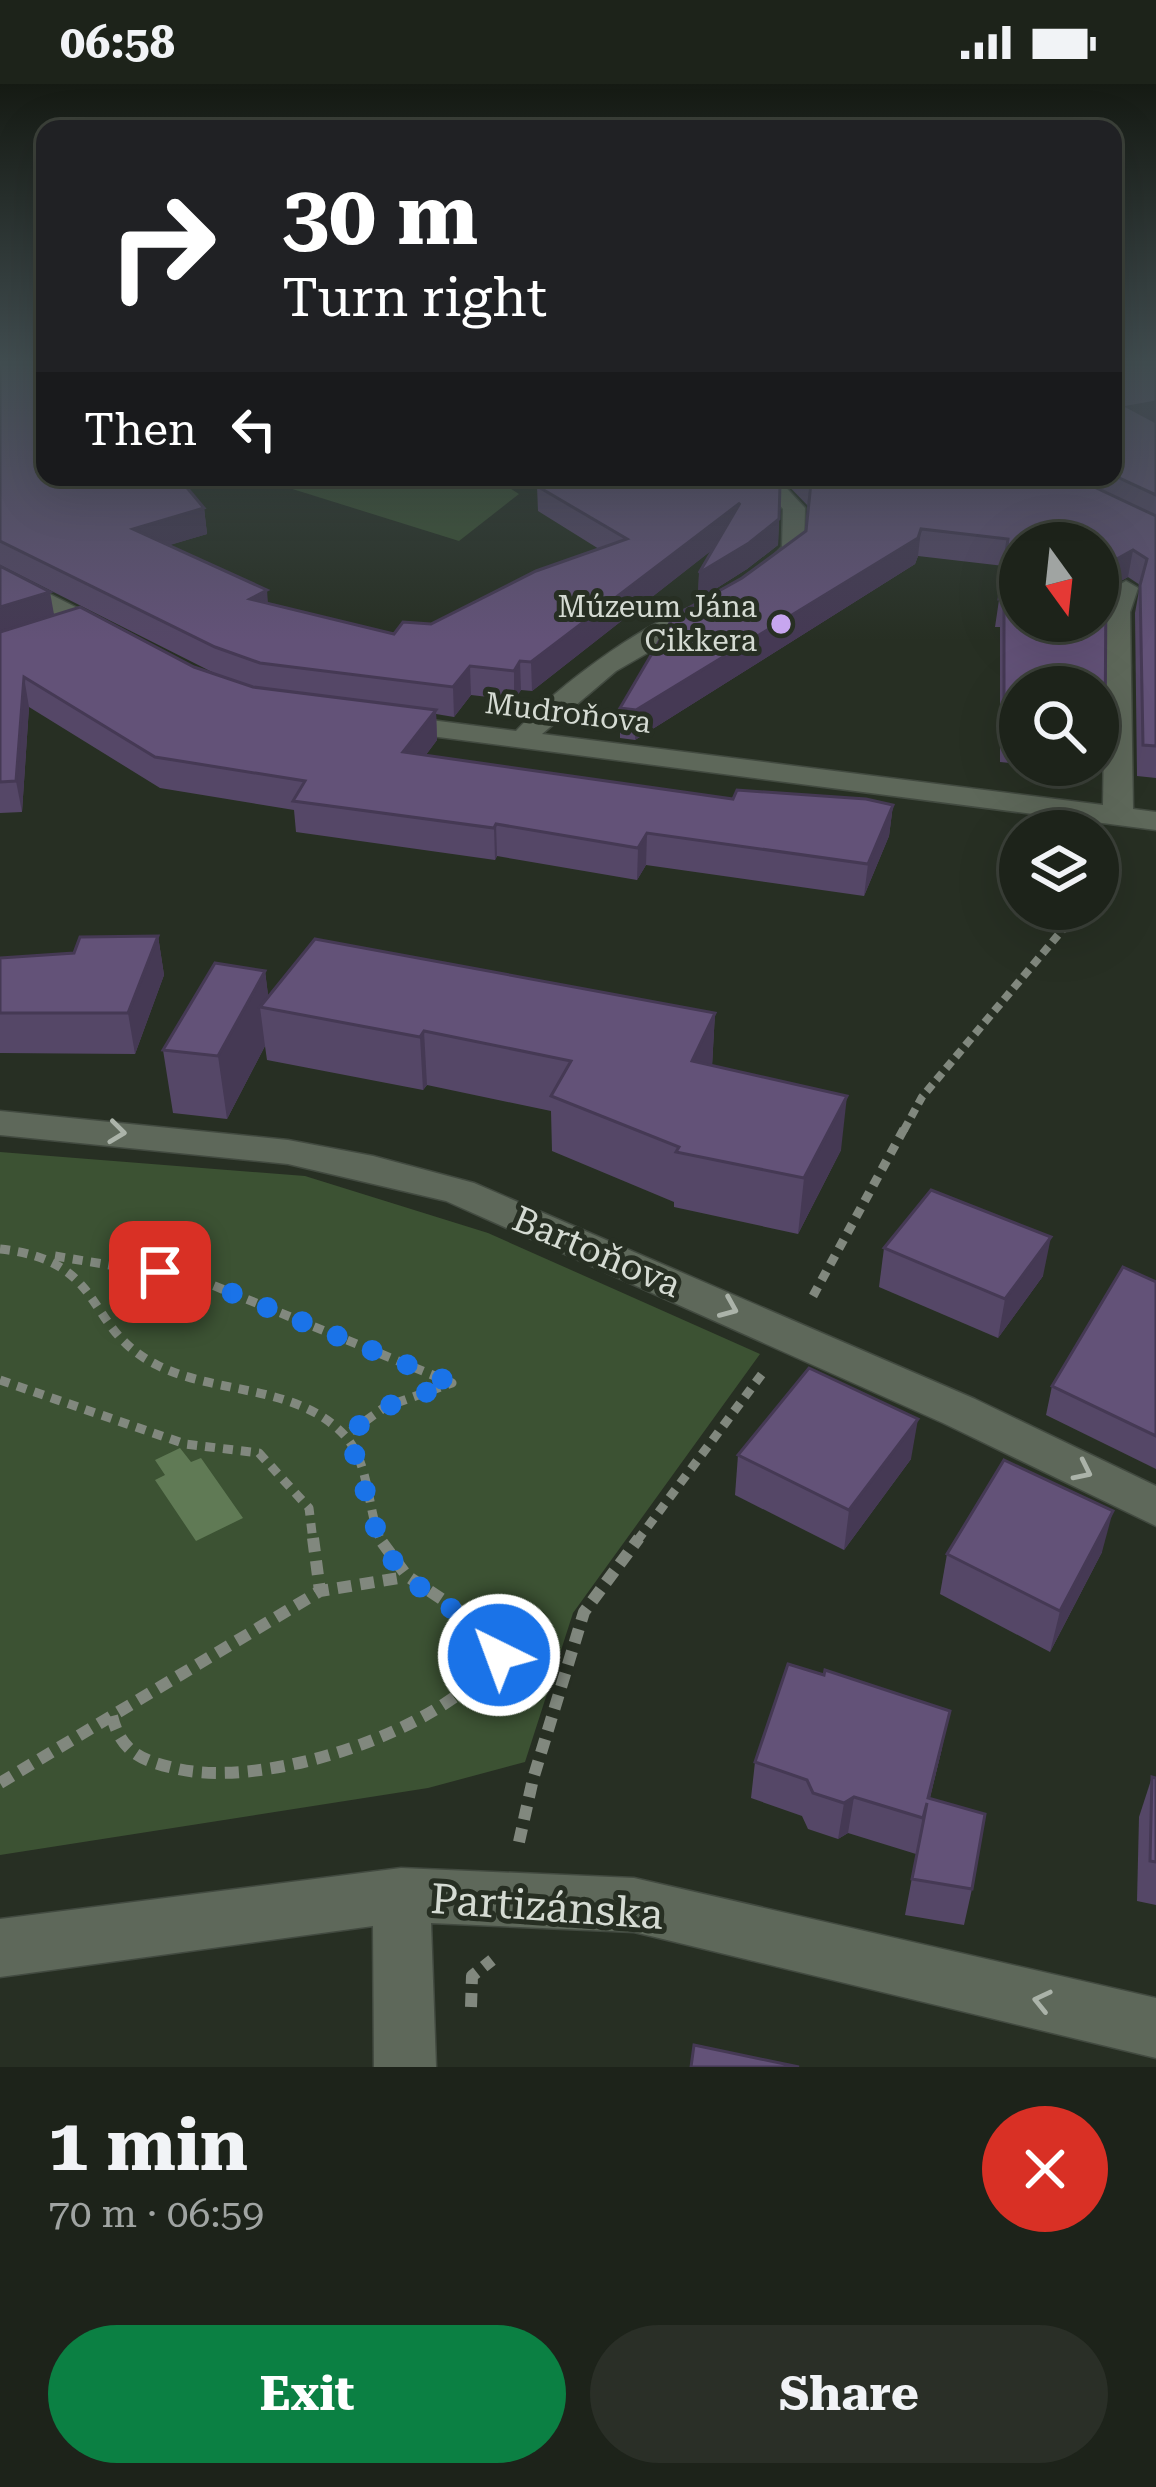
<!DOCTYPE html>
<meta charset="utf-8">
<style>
:root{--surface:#1d231a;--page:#2a2f27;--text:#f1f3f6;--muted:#a0a4a2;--line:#3b4039;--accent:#0b8043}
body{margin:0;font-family:"Roboto Serif",serif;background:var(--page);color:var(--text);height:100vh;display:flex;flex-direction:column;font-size:45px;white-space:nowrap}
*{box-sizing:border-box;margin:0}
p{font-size:39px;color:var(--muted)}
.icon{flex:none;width:66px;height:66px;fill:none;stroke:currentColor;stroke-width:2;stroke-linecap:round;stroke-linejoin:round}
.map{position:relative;height:1983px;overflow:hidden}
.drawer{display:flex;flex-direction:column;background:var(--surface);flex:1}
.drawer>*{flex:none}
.banner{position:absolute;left:36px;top:36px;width:1086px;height:366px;border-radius:24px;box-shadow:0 12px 48px #0002,0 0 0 3px var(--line);background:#202124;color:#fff;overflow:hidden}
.needle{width:78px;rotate:165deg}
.buttons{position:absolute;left:999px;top:438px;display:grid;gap:24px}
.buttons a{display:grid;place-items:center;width:120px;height:120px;border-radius:50%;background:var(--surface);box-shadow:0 12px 48px #0002,0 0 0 3px var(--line);font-size:60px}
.pin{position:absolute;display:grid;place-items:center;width:102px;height:102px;color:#fff;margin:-51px;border-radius:24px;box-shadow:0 6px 18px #0006}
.me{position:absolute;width:132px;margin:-66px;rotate:318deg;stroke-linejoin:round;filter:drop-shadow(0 0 9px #0008)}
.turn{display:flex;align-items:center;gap:42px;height:252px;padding:0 48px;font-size:54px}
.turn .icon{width:156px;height:156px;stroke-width:2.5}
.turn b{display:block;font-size:84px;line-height:102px}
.then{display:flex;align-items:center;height:114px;padding:0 48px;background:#0003;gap:24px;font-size:45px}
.round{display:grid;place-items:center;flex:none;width:126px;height:126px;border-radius:63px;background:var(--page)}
.head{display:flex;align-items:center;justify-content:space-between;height:204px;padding:0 48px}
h1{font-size:72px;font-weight:700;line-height:90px}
.cta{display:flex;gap:24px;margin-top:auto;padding:24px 48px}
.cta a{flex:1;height:138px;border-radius:72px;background:var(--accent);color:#fff;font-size:48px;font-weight:700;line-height:138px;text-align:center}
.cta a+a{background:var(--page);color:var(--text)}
.status{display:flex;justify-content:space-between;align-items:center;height:84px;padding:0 60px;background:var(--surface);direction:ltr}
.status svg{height:33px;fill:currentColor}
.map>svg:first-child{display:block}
.green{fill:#3c5233}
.water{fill:#607a55}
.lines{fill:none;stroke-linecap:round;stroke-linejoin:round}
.minor-casing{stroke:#424a40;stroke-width:3}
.path-far2{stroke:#81887e;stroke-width:8;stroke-dasharray:9 6;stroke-linecap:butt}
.path-far1{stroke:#81887e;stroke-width:9;stroke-dasharray:10 8;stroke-linecap:butt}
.path{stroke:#81887e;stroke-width:12;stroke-dasharray:14 9;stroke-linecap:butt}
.minor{fill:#5e685a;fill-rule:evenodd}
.wall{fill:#554767}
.shaded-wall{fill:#453954}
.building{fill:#635278;stroke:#453954;stroke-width:3;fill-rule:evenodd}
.oneway{stroke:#abb3a9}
.route{stroke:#1a73e8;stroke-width:21;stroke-dasharray:0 37.8}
.poi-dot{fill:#c7a6ef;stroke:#272f23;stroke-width:4.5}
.labels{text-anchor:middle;stroke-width:10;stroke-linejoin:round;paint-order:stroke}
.far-poi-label{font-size:30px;fill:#d5dbd3;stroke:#272f23;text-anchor:end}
.far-street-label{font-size:30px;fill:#d5dbd3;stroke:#272f23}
.street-label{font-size:36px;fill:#d5dbd3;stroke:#272f23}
.near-street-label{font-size:42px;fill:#d5dbd3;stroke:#272f23}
</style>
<div class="status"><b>06:58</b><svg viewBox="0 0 49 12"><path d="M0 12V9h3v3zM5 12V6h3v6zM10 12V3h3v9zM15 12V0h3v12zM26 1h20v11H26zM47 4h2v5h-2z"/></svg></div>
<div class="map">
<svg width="1156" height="1983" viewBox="0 0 1156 1983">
<rect width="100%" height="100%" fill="#272f23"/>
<g class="green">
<polygon points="254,393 492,393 519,410 459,457"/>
<polygon points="0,1068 305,1092 488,1149 760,1270 573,1529 525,1678 428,1704 0,1771"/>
</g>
<polygon class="water" points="180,1364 191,1378 201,1374 243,1434 196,1457 155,1396 165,1391 155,1376"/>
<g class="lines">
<defs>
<g id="minor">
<polygon points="754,393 776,393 805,424 804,465 774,497 766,499 754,492 782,463 783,425"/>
<polygon points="0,485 117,544 120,549 117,554 99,554 0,501"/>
<path d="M1126 497 1138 504 1130 528 1133 725 1156 728V746L392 647 379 639 392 631 516 647C559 601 646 535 707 518L715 520V530L616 587 542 650 1103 721 1106 528 1114 504Z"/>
<polygon points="0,1027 288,1056 373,1072 474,1099 975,1315 1156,1402 1156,1442 943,1339 446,1117 288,1080 0,1051"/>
<polygon points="401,1784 634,1794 1156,1914 1156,1974 634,1848 431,1839 436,1983 374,1983 373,1842 0,1893 0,1835"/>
</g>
</defs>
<use href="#minor" class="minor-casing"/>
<g class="path-far2">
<polyline points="1098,804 1105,770"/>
<polyline points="904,1046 922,1013 1080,825"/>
</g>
<g class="path-far1">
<path d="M0 1165C109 1177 82 1244 157 1281 216 1311 299 1300 346 1353 370 1381 367 1425 381 1457"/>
<polyline points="55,1172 200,1196 452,1299 385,1323 346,1351"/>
<polyline points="813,1212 905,1043"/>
<polyline points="0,1296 185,1360 259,1369 309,1424 313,1457"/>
<polyline points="637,1457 762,1290"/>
</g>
<g class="path">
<polyline points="313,1454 320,1507"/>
<path d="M112 1632C121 1669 143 1677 178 1685 268 1705 446 1646 499 1571L493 1549 407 1492 379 1454"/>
<polyline points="0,1699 320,1507 405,1493"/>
<polyline points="519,1758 533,1695 584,1528 639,1454"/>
<polyline points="471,1923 472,1892 492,1876"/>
</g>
<use href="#minor" class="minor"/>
</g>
<g class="wall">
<polygon points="0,280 204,424 207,450 169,461 268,519 394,550 431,540 599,465 538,427 537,402 561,395 558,393 773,393 779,435 778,461 747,485 698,516 699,489 713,465 532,607 521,606 514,616 471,611 454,633 436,630 437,656 425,672 733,715 893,721 889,752 864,812 646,781 637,796 497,772 495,776 296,748 294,726 160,704 29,623 22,728 0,729 0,482 54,531 216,590 0,481"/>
<polygon points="1113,280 1156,280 1156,694 1137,692 1135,529 1140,501 1128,493 1110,503 1106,513 1105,657 1099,688 1033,681 1098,681 1098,603 1020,603 1020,680 1000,678 1000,543 995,543 1004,482 918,472 915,480 635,656 620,654 620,624 742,494 806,447 809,423 780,393 1113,393"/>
<polygon points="158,852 164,891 135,970 0,969 0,874 74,869"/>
<polygon points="265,887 268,912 715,929 712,982 841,1066 798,1150 674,1123 674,1118 552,1067 551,1027 427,1001 423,1006 267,976 265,962 227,1035 173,1029 163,966"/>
<polygon points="884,1164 1043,1192 998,1254 879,1203"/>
<polygon points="1156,1198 1156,1385 1046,1331 1052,1302"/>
<polygon points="738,1371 911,1375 844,1466 735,1411"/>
<polygon points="1102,1468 1050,1568 940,1510 947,1470"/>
<polygon points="942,1664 930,1714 972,1805 964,1841 905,1831 919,1756 916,1770 848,1749 838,1755 808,1745 802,1732 751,1714 755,1678"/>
<polygon points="1152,1693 1156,1694 1156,1821 1137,1817 1139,1733"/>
</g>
<g class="shaded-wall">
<polygon points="1156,318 1156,340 1128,323"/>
<polygon points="740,419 739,445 532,607 531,578"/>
<polygon points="204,424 207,450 137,471 133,445"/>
<polygon points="779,435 778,461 747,485 698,516 699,489"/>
<polygon points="921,445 918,472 915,480 635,656 636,626"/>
<polygon points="1133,466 1128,493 1110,503 1102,528 1106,500 1115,476"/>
<polygon points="267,506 269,533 250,515"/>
<polygon points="50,508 55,536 0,553 0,523"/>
<polygon points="520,577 521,606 514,616 514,587"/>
<polygon points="470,582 471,611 454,633 453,603"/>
<polygon points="24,593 29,623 22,728 16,697"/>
<polygon points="436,626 437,656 405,699 403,668"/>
<polygon points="893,721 889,752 864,812 868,780"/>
<polygon points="496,740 497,772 495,776 494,744"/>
<polygon points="647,749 646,781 637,796 638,764"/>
<polygon points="158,852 164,891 135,970 128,929"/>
<polygon points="265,887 270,925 260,923 265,962 227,1035 218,972"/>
<polygon points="715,929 712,983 692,977"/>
<polygon points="424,947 427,1001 423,1006 420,953"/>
<polygon points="847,1012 841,1066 798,1150 804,1094"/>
<polygon points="1051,1153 1043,1192 998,1254 1005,1215"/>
<polygon points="918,1335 911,1375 844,1466 849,1426"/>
<polygon points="1113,1427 1102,1468 1050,1568 1060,1527"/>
<polygon points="950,1627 942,1664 921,1750 928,1714"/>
<polygon points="854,1713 848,1749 838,1755 844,1719"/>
</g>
<g class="building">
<polygon points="0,280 45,280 45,393 178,393 204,424 133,445 267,506 250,515 394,550 403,538 431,540 536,487 627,455 537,402 571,393 773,393 780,401 779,435 749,459 699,489 740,419 531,578 520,577 514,587 470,582 453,603 260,579 215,563 0,457"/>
<polygon points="1113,280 1156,280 1156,318 1128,323 1156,338 1156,411 1113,391"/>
<path d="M806 393H1073L1156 432V662L1143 661 1140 501 1147 475 1133 466 1115 476 1106 500 1105 657H1098V603H1020V649L1004 647V515H999L1008 455 921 445 918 454 636 626 620 624 674 532 742 494 806 447 811 399ZM1020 459H1098V537H1020Z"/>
<polygon points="0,482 50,508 0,523"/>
<polygon points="80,523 194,583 253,603 436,626 403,668 733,715 737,706 866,715 893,721 868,780 647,749 638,764 496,740 494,744 293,717 305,697 155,673 24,593 16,697 0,698 0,548"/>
<polygon points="158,852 128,929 0,929 0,874 74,869 80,853"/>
<polygon points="315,855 715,929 692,977 847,1012 804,1094 676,1068 679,1063 551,1012 571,977 424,947 420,953 260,923"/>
<polygon points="215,879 265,887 218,972 163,966"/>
<polygon points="931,1106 1051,1153 1005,1215 884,1164"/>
<polygon points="1123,1183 1156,1198 1156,1352 1052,1302"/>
<polygon points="809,1284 918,1335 849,1426 738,1371"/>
<polygon points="1004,1376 1113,1427 1060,1527 947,1470"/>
<polygon points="788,1580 824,1591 825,1586 950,1627 928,1714 985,1730 972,1805 912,1795 927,1719 923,1734 854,1713 844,1719 813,1709 807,1696 755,1678"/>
<polygon points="1152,1693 1156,1694 1156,1778 1150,1777"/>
<polygon points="694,1961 799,1983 691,1983"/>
</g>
<defs><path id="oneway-chevron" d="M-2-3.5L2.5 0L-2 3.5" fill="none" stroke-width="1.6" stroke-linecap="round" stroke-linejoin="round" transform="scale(3)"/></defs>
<g class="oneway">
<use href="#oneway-chevron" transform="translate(117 1048) rotate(7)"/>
<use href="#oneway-chevron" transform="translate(729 1224) rotate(23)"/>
<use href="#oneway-chevron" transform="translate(1083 1387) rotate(26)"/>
<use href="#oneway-chevron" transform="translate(1042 1917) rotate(-167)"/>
</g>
<linearGradient id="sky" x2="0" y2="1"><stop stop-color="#151a13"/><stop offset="0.5" stop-color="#414d50"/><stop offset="1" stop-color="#414d50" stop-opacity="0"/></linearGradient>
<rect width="1156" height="557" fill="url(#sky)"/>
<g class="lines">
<path class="route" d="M160 1188 200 1196 452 1299 385 1323 346 1351C362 1381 364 1410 375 1442 392 1497 448 1521 493 1550L499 1571"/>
</g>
<circle class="poi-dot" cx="781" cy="540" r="12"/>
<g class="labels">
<g class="far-poi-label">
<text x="757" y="533">Múzeum Jána<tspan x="757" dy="34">Cikkera</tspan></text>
</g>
<g class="far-street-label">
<text transform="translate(568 629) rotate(7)" y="10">Mudroňova</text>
</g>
<g class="street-label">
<text transform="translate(597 1167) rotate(23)" y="13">Bartoňova</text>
</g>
<g class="near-street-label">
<text transform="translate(547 1822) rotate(4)" y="15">Partizánska</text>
</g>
</g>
</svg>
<div class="buttons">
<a><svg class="needle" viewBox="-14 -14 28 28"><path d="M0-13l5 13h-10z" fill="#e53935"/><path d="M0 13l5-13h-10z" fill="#a0a4a2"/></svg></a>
<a><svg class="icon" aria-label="search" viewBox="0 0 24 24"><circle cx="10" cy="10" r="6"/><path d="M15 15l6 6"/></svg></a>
<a><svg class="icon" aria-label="layers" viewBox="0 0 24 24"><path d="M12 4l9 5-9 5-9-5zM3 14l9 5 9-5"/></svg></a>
</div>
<div class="pin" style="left:160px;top:1188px;background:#d93025"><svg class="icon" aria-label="arrive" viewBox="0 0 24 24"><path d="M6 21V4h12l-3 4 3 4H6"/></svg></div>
<svg class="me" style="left:499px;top:1571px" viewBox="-20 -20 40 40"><circle r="17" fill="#1a73e8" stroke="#fff" stroke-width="3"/><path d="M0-11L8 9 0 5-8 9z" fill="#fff"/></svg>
<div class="banner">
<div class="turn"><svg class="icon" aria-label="right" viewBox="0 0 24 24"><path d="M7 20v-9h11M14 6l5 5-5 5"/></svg><div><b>30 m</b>Turn right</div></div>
<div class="then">Then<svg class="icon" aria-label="left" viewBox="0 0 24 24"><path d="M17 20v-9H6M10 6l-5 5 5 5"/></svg></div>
</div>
</div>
<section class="drawer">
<div class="head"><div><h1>1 min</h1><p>70 m · 06:59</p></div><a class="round" style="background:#d93025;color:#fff"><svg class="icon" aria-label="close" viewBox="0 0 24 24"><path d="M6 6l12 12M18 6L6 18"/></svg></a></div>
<div class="cta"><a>Exit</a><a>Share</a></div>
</section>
